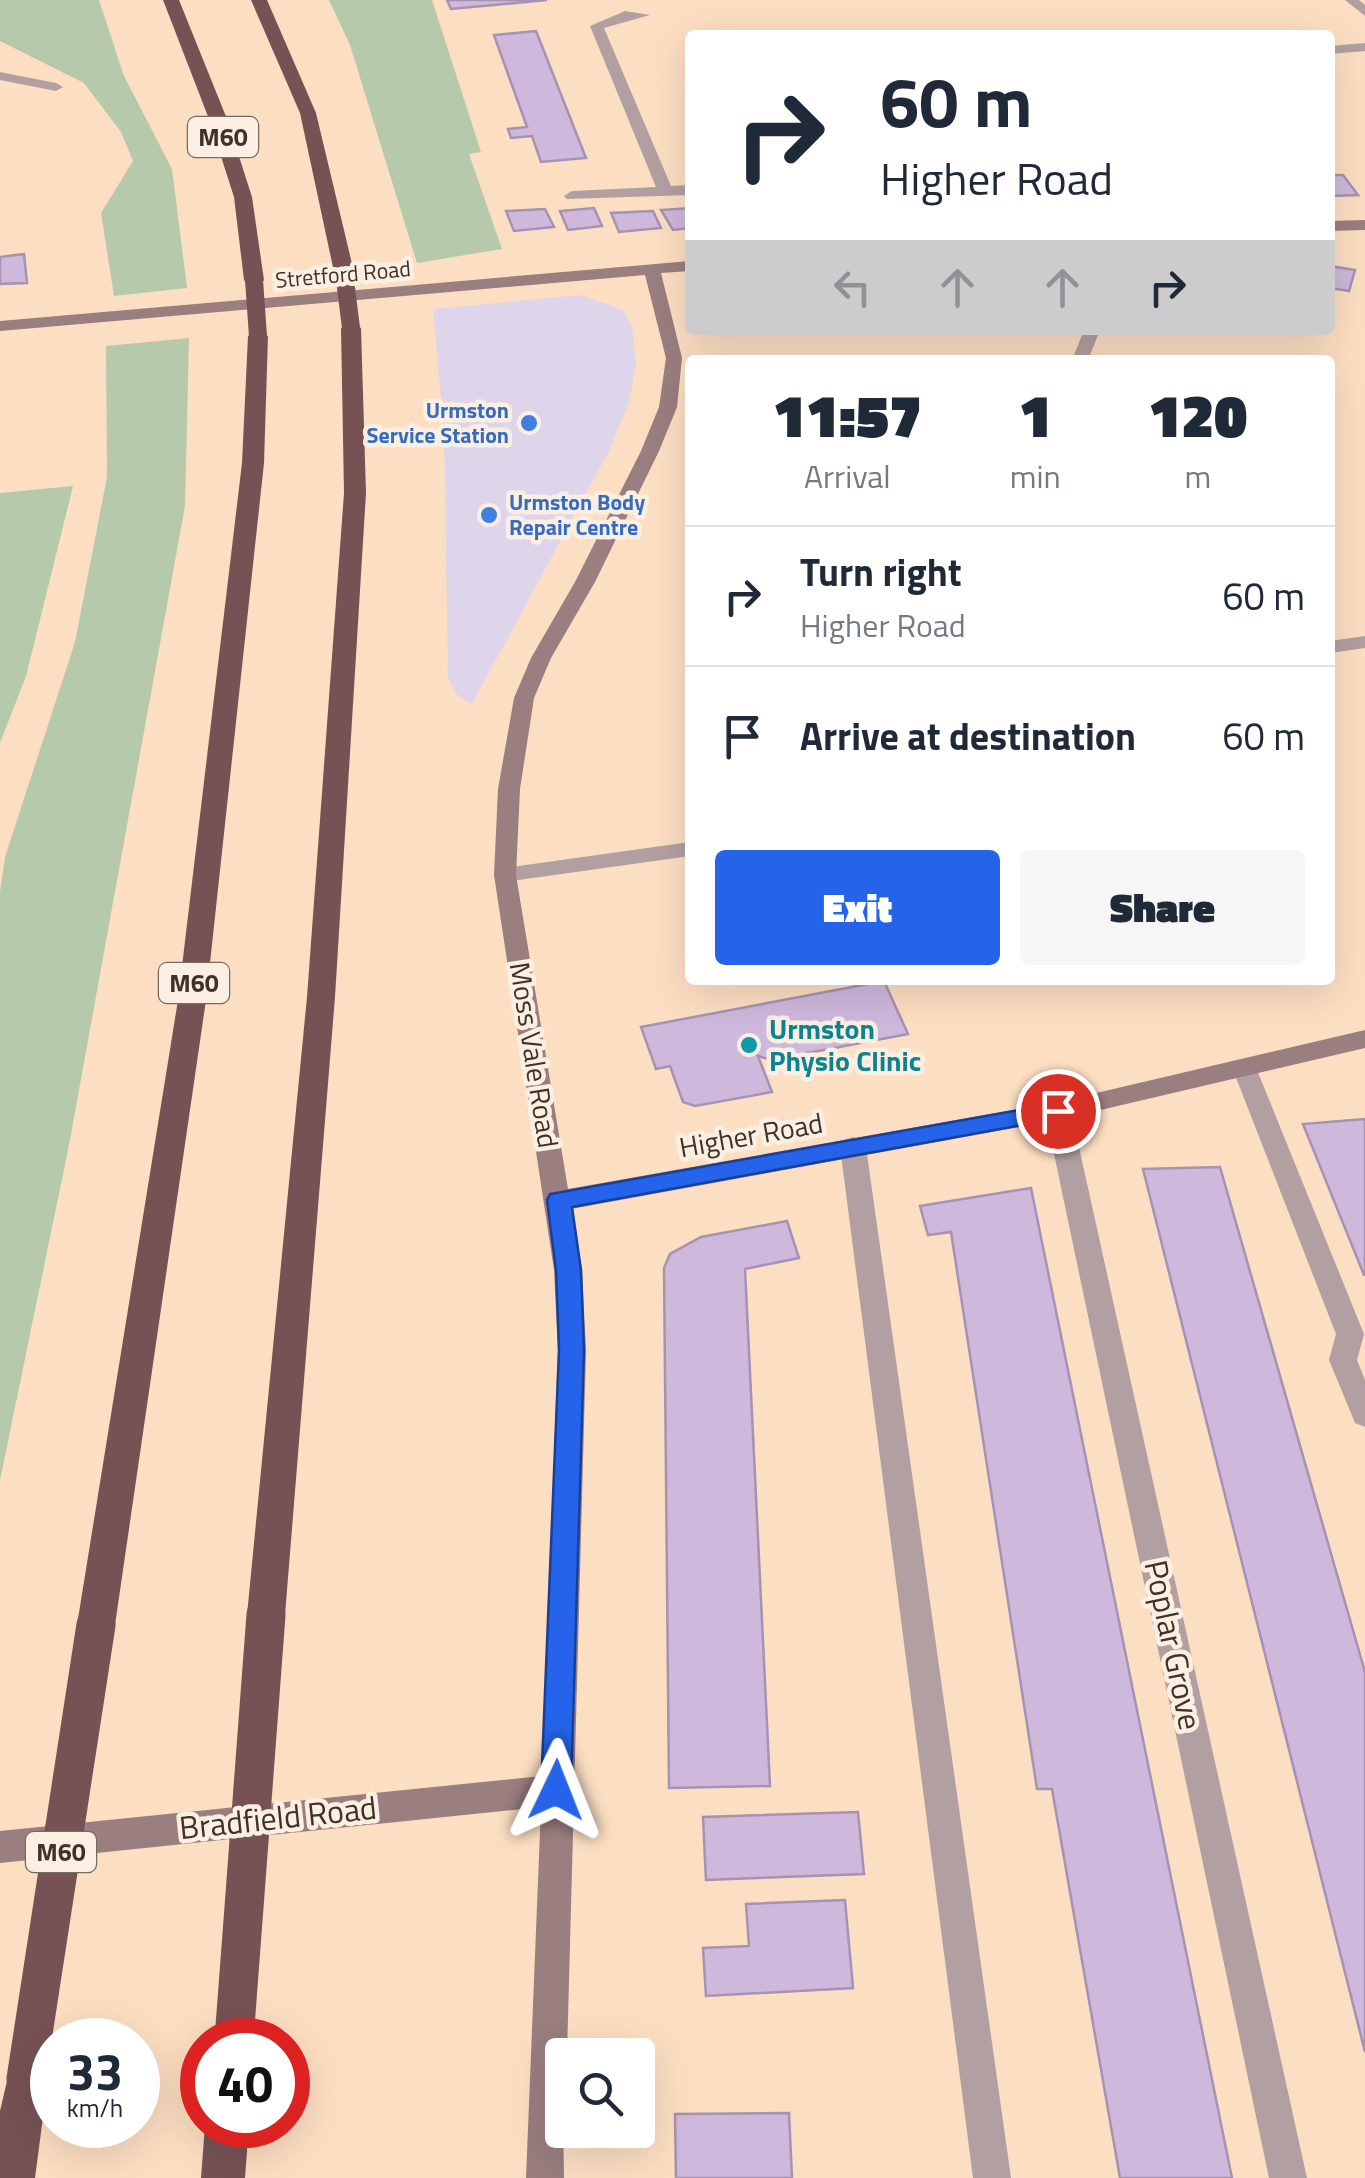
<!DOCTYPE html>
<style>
:root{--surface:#fff;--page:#f6f6f7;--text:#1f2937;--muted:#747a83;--line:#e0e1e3;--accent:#2563eb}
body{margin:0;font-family:"Titillium Web",sans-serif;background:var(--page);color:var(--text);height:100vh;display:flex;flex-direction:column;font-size:38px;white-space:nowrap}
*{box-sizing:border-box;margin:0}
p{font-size:32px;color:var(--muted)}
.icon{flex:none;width:55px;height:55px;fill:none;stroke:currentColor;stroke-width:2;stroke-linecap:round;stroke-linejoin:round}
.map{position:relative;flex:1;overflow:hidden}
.drawer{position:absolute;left:685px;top:355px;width:650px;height:630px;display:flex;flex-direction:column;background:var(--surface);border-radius:10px;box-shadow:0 10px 40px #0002}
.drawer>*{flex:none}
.banner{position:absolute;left:685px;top:30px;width:650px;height:305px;border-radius:10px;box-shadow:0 10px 40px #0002;background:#fff;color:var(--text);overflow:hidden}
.fabs{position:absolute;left:545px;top:2038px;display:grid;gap:20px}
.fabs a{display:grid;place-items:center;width:110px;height:110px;border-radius:10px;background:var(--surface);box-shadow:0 10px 40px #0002;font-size:50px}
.speed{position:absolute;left:30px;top:2018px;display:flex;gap:20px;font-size:50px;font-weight:700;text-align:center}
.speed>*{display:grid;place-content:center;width:130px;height:130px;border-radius:50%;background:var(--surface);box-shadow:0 10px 40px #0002;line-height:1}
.speed small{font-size:25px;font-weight:400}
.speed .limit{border:15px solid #d22;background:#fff;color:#111}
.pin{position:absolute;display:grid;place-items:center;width:85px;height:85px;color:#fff;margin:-42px;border:5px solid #fff;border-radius:50%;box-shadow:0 2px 10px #0007}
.me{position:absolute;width:110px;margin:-55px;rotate:2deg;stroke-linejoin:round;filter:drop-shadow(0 0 8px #0008)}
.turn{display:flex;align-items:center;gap:35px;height:210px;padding:0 30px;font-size:45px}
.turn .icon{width:130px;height:130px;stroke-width:2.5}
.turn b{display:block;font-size:70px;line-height:85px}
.lanes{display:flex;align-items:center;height:95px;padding:0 30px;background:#0003;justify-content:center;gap:50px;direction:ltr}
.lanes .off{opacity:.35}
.eta{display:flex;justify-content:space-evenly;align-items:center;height:170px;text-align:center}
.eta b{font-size:60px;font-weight:800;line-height:70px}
.action{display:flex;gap:20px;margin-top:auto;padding:20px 30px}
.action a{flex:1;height:115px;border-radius:10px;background:var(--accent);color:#fff;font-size:40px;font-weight:800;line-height:115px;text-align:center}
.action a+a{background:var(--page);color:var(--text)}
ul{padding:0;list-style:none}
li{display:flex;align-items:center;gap:30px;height:140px;padding:0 30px;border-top:2px solid var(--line)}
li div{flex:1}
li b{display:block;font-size:38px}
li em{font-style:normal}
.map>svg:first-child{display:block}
.commercial{fill:#dfd5ea}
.green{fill:#b7c9ab}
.building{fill:#ceb8dc;stroke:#a692b2;stroke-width:2.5}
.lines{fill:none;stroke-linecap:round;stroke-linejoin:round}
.lane{fill:#b29fa1;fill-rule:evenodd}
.street{fill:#b29fa1;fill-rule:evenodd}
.secondary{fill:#9a7e80;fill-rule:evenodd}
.highway{fill:#775255;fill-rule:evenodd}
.highway-bridge-far1{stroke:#775255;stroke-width:18}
.highway-bridge{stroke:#775255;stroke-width:39}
.route{fill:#2563eb;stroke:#184099;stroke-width:2.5}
.shop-dot{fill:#3f7fe0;stroke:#fbefe3;stroke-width:4}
.culture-dot{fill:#0f9aa8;stroke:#fbefe3;stroke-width:4}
.labels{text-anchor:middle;stroke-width:9;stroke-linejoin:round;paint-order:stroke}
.far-street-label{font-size:22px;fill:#3f3328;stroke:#fbefe3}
.far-shop-label{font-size:22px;font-weight:bold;fill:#366cbe;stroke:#fbefe3;text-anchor:end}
.shield{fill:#fbefe3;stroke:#776b60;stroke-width:2.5}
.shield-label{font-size:25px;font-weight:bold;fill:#3f3328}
.culture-label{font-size:28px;font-weight:bold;fill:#0d838f;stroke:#fbefe3;text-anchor:start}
.street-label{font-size:28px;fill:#3f3328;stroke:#fbefe3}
.near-street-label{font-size:32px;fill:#3f3328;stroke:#fbefe3}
</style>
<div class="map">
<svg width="1365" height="2178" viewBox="0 0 1365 2178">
<rect width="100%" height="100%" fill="#fcdec2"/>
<polygon class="commercial" points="580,295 623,310 632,326 636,363 629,403 608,453 472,704 456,694 448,677 444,433 433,309"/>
<g class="green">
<polygon points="0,0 99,0 124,76 172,169 187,288 114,296 101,213 133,161 121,132 84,83 0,41"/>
<polygon points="329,0 432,0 481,152 469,154 502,249 417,263 350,45"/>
<polygon points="189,338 185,506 69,1145 0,1480 0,892 5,857 75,642 107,477 106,346"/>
<polygon points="73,486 26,676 0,743 0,493"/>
</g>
<g class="building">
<polygon points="447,0 547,0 451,9"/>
<polygon points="536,31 586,158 541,162 532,136 511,138 508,129 527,127 494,35"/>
<polygon points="1330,175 1343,175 1358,195 1330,196"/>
<polygon points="594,208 602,226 568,230 560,211"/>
<polygon points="690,208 690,228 673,230 661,210"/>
<polygon points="545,209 554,227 514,231 506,211"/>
<polygon points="653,211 661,228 619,232 611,213"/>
<polygon points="24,254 27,283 0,284 0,257"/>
<polygon points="1330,266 1355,270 1349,291 1330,288"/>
<polygon points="884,981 908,1034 771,1060 758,1056 772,1092 695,1106 683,1102 670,1066 656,1069 641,1027"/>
<polygon points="1365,1119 1365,1275 1364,1275 1303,1124"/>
<polygon points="1220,1167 1365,1672 1365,2052 1143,1169"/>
<polygon points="1031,1188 1232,2178 1120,2178 1052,1789 1037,1789 951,1232 928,1235 920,1206"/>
<polygon points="787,1221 799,1258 745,1269 770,1786 669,1788 664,1268 670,1254 701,1237"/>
<polygon points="858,1812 864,1874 706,1880 703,1817"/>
<polygon points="845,1900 853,1988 706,1996 703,1948 749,1946 746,1904"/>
<polygon points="789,2113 792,2178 676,2178 675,2114"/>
</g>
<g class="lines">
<g class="lane">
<polygon points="1245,1061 1254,1064 1257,1070 1364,1334 1357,1360 1365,1380 1365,1427 1355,1423 1329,1360 1336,1334 1233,1070 1236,1064"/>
<polygon points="853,1137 862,1140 866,1147 1011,2178 973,2178 840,1147 844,1140"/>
</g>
<g class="street">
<polygon points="1345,0 1359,0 1365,5 1365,16"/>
<polygon points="625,11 650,15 604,28 671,186 690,185 690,195 567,199 564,196 572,191 656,187 590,26"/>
<polygon points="1365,43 1365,51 1330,54 1330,46"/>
<polygon points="0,72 56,83 63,87 56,91 0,80"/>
<polygon points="1084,330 1100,330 1088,360 1072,360"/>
<polygon points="1365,636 1365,648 1330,653 1330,641"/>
<polygon points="690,842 690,856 505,882 494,875 505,868"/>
<polygon points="1058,1102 1067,1104 1071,1111 1307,2178 1269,2178 1045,1111 1049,1104"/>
</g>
<g class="secondary">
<polygon points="1365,220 1365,230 1330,231 1330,221"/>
<polygon points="690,261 690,271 661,273 682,358 677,407 659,451 595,582 551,658 534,698 520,789 516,875 568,1189 1058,1102 1365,1030 1365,1048 1058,1120 571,1209 582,1270 586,1350 567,2055 562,2055 564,2178 526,2178 541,1807 0,1863 0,1831 542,1776 558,1350 554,1270 494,875 498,789 514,698 531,658 575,582 641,451 659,407 666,358 645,275 0,331 0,321"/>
</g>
<g class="highway">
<polygon points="163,0 179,0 227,119 252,197 264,280 261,284 247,284 244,280 234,197 209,119"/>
<polygon points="251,0 267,0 316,113 354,272 351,276 344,278 334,272 300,113"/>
<polygon points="351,322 361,328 366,493 335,997 285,1615 279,1627 266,1632 253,1627 247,1615 307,997 344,493 341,328"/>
<polygon points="258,330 268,336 264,463 206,1000 115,1625 109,1637 96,1642 83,1637 77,1625 178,1000 242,463 248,336"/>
<polygon points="26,2057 41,2064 48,2079 35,2178 0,2178 0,2111 11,2064"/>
<polygon points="205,2125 249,2125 245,2178 201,2178"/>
</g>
<g class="highway-bridge-far1">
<polyline points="344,272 351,328"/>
<polyline points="254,280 258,336"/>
</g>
<g class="highway-bridge">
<polyline points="234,2040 266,1615"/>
<polyline points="26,2079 96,1625"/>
</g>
</g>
<polygon class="route" points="1058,1103 1070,1111 1066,1117 572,1207 581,1270 584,1350 571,1790 567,1800 556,1804 546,1800 541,1790 559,1350 556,1270 547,1200 550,1194"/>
<g class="shop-dot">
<circle cx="529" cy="423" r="10"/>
<circle cx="489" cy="515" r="10"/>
</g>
<circle class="culture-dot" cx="749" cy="1045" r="10"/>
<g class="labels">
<g class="far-street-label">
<text transform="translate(343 274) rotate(-5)" y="8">Stretford Road</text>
</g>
<g class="far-shop-label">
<text x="509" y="418">Urmston<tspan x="509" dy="25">Service Station</tspan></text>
<text x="509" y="510" text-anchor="start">Urmston Body<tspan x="509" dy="25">Repair Centre</tspan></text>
</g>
<g class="shield">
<rect x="188" y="117" width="70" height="40" rx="8"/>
<rect x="159" y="963" width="70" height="40" rx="8"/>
<rect x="26" y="1832" width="70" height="40" rx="8"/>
</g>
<g class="shield-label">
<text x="223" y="146">M60</text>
<text x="194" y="992">M60</text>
<text x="61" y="1861">M60</text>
</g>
<g class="culture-label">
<text x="769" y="1039">Urmston<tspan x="769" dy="32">Physio Clinic</tspan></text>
</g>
<g class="street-label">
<text transform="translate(534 1055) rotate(81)" y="10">Moss Vale Road</text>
<text transform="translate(751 1135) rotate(-10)" y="10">Higher Road</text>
</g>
<g class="near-street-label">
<text transform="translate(1173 1645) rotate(78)" y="11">Poplar Grove</text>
<text transform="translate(278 1818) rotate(-6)" y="11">Bradfield Road</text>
</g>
</g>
</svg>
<div class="fabs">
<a><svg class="icon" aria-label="search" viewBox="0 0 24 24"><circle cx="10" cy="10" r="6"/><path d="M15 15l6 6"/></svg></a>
</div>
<div class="speed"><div>33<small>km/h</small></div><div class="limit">40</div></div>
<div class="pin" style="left:1058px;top:1111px;background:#d93025"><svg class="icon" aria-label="arrive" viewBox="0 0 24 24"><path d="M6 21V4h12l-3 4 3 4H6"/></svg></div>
<svg class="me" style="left:556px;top:1790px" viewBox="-20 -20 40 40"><path d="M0-17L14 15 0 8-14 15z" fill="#2563eb" stroke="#fff" stroke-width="4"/></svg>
<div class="banner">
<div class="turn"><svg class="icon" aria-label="right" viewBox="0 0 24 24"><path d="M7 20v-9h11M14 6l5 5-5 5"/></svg><div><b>60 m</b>Higher Road</div></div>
<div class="lanes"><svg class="icon off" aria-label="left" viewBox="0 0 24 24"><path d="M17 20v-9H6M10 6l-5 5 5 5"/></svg><svg class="icon off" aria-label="ahead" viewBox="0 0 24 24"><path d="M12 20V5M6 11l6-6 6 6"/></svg><svg class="icon off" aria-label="ahead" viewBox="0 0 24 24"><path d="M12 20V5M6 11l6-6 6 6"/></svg><svg class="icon" aria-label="right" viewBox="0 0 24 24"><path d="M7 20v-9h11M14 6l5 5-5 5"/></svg></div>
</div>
<section class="drawer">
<div class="eta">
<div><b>11:57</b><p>Arrival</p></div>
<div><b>1</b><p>min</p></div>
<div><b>120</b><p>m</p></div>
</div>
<ul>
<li><svg class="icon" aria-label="right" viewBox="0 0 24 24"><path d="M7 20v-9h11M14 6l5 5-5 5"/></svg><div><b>Turn right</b><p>Higher Road</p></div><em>60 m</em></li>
<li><svg class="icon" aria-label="arrive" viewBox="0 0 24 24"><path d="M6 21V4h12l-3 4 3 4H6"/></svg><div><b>Arrive at destination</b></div><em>60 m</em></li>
</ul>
<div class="action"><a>Exit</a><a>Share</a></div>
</section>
</div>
